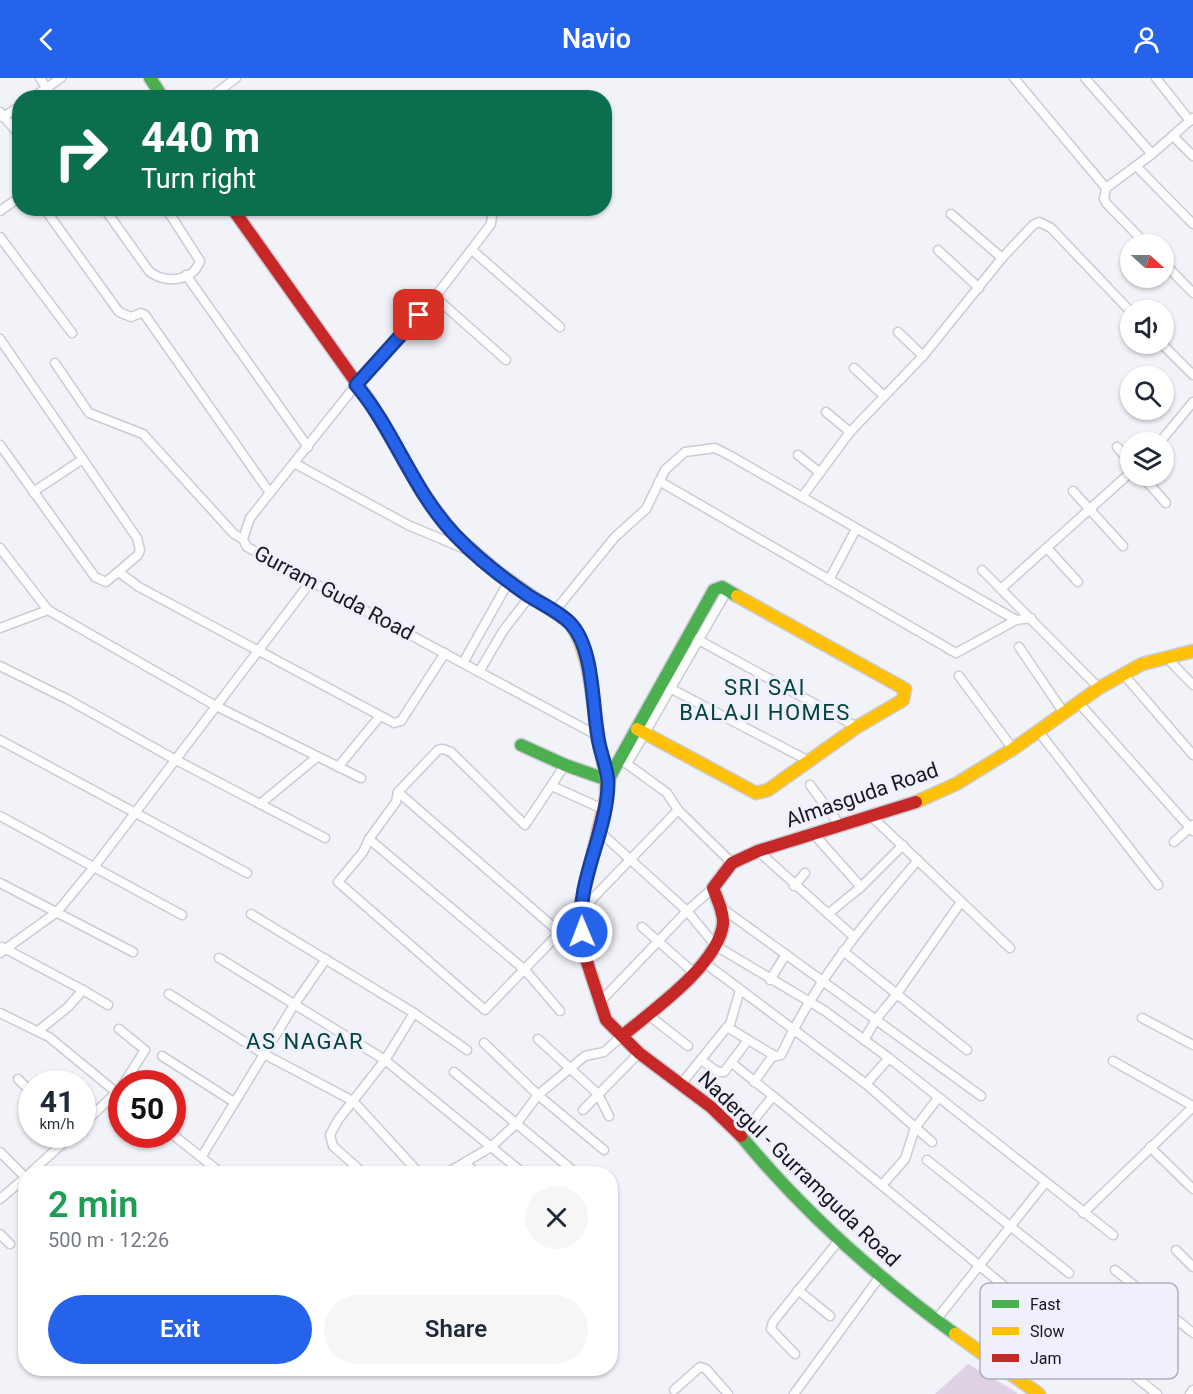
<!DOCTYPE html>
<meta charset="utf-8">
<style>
:root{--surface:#fff;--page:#f6f6f7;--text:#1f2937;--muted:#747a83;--accent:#2563eb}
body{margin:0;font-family:Roboto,sans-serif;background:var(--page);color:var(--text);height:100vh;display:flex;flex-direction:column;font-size:22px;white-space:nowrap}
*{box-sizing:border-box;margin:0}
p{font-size:20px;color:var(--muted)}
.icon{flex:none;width:33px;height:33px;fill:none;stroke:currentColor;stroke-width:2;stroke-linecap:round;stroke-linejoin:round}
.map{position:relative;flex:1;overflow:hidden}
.sheet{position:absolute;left:18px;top:1088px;width:600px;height:210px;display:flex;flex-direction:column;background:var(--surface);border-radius:24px;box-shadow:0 2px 4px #0004}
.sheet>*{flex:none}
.banner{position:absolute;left:12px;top:12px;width:600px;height:126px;border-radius:24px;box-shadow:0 2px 4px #0004;background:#0b6e4f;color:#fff;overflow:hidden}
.needle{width:39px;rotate:111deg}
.buttons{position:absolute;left:1120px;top:156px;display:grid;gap:12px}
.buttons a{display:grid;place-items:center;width:54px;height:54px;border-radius:50%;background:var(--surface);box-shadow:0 2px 4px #0004;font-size:30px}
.speed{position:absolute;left:18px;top:992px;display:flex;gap:12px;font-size:30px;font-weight:700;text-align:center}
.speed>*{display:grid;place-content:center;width:78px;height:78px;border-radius:50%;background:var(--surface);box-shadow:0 2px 4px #0004;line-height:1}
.speed small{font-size:15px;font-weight:400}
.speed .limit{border:9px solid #d22;background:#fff;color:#111}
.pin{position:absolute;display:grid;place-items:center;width:51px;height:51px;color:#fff;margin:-26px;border-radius:12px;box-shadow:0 3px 9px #0006}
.me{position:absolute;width:66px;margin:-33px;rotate:359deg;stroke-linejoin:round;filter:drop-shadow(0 0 4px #0008)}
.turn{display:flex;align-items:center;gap:21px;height:126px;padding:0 30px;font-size:27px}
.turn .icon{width:78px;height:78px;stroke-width:2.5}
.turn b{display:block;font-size:42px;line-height:51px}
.round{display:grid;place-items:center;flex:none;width:63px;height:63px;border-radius:32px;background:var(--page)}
.headline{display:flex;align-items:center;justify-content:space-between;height:102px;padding:0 30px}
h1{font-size:36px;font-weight:600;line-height:45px;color:#1e9e55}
.primary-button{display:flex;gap:12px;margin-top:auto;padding:12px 30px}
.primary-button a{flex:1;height:69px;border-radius:36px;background:var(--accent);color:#fff;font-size:24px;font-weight:600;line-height:69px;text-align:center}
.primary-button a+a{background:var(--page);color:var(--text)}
header{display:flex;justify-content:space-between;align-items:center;height:78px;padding:0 30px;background:var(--accent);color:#fff;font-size:27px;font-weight:600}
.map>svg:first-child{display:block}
.pitch{fill:#dfd2e4}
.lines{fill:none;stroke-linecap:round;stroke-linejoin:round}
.street-casing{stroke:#cacbd4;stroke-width:11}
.fast-casing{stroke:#cacbd4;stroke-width:15}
.slow-casing{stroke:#cacbd4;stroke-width:15}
.jam-casing{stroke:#cacbd4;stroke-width:15}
.street{stroke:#fdfdfe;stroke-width:8}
.fast{stroke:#4caf50;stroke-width:12}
.slow{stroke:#ffc107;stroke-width:12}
.jam{stroke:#c62828;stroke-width:12}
.route-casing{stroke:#184099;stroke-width:15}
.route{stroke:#2563eb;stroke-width:10}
.labels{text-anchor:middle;stroke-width:6;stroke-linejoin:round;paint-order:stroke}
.street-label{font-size:21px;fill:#171721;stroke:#eff0fc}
.neighbourhood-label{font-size:22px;letter-spacing:1.5px;fill:#03433c;stroke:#eff0fc}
.key{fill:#eff0fc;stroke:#aeafba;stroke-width:1.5}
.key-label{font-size:16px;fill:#171721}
</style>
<header><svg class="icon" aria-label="back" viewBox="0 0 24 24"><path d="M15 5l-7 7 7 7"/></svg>Navio<svg class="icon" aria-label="person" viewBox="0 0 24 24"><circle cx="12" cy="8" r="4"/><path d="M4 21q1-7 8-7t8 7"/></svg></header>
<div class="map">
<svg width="1193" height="1316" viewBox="0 0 1193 1316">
<rect width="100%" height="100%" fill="#f2f3f9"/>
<polygon class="pitch" points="968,1286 1013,1312 1018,1316 935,1316"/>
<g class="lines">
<defs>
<g id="street">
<polyline points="40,0 53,20"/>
<polyline points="1014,0 1106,110"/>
<polyline points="1085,0 1152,76"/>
<polyline points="1156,0 1190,43"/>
<polyline points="32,20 61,0"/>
<polyline points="210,20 236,0"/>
<polyline points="0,34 20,58"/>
<polyline points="3,39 20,28"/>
<polyline points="1173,58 1193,78"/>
<polyline points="1137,89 1193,146"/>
<polyline points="44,130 119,234 131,239 141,235 145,237 270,415"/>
<path d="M104 130 149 193C164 206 193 204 200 183L166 130"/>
<polyline points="489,130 492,138 491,146 435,219 356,307 250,440 243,461 247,469 598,658"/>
<polyline points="0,133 20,119"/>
<polyline points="951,136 1002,180"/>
<polyline points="0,159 72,255"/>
<polyline points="1146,166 1107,126 1104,121 1106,110 1152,76 1193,40"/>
<polyline points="472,172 560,249"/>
<polyline points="938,172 979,210"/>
<polyline points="1164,185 1193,215"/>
<polyline points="186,197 308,369"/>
<polyline points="435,219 506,282"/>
<polyline points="898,254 923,278"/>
<polyline points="0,261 137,460 140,472 138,477 106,504 95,499 0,367"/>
<polyline points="1162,266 1193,297"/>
<polyline points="55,285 89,335 143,356 234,456 243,461"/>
<polyline points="854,290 883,317"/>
<polyline points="826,334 850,354"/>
<polyline points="1160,364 1193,324"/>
<polyline points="1117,369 1131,385"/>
<polyline points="798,377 819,394"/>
<polyline points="294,385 408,447 465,471"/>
<polyline points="1142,398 1166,425"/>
<polyline points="659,403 956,575 1016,542"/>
<polyline points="1073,413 1123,468"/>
<polyline points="33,414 83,381"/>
<polyline points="802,419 850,354 923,278 1002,180 1033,147 1039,144 1051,150 1131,234"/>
<polyline points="0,470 48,532 216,628 361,700"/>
<polyline points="1047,470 1078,504"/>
<polyline points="982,492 1099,610"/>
<polyline points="120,495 139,509 394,645 401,643 445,575"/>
<polyline points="829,502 856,451"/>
<polyline points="1002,510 1131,394"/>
<polyline points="554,534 615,459 646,431 665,392 685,374 715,370 729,377 1016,542 1031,540"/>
<polyline points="0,550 48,532"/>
<polyline points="695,560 857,649"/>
<polyline points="1019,569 1064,635"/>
<polyline points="1166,579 1193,607"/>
<polyline points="463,585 509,503"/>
<polyline points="0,588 67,621 176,682 325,760"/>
<polyline points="479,594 503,553 530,518"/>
<polyline points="959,598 1013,671"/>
<polyline points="1125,598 1193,677"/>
<polyline points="666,608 809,683"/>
<polyline points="1078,624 1193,753"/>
<polyline points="1039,654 1158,807"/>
<polyline points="0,662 247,795"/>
<polyline points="623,683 667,715 678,732 732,785"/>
<polyline points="627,686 724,518 722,509"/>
<polyline points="565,687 525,747 451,674 443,671 438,672 398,714 396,724 369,761 363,774 338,804 485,932 678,732"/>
<polyline points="338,689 380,638"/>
<polyline points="810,707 839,746"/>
<polyline points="552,708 605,732"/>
<polyline points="398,714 558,853"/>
<polyline points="260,726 317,679"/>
<polyline points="870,737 1010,870"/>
<polyline points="0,738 182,837"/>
<polyline points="600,754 687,833 716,868 825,933 889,980 1113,1157"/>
<polyline points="812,754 861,809"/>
<polyline points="369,761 525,892 560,933"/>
<polyline points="1174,764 1193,747"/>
<polyline points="758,773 853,858"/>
<polyline points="0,805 133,874"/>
<polyline points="794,808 805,795"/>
<polyline points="719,828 981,1018"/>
<polyline points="251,836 414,935 467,972"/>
<polyline points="828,836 861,809 903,767"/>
<polyline points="642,849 693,894"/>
<polyline points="2,869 83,912 68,929 38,953"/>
<polyline points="843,873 967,972"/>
<polyline points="0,875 57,834 94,789 312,502"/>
<polyline points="219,880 385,982 523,1095"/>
<polyline points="705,885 866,1006 932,1064"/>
<polyline points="770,902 786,876"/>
<polyline points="83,912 108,927"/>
<polyline points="169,916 264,976 353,1023 419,1095"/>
<polyline points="600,924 687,833 713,810"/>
<polyline points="0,935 49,959 122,1019"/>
<polyline points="647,936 688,968"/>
<polyline points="1142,940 1193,967"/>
<polyline points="729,950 740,912"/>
<polyline points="119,951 145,972 124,1005"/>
<polyline points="538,961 598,1016 609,1038"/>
<polyline points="864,962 877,940 896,917 961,824"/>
<polyline points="484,965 538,1017 604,1072"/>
<polyline points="162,978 234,1024"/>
<polyline points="701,982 718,994 724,994 748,962"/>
<polyline points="1113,983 1193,1028"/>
<polyline points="733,986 773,1018"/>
<polyline points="454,994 576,1095"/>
<polyline points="18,1001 32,1015"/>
<path d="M754 1004 772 979 781 977C815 903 866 843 918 782"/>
<polyline points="682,1005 727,949 775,978"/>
<polyline points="866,1006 889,980"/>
<polyline points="583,1032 639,975"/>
<polyline points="82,1047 119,1012"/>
<polyline points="172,1056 221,1095"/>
<polyline points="741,1058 773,1018 1026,1226"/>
<polyline points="1150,1069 1193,1111"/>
<polyline points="0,1074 26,1100"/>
<polyline points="202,1078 294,927 326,881"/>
<polyline points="927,1082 1069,1195"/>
<polyline points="466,1086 476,1095"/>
<polyline points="30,1095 73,1056"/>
<polyline points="363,1095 333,1068 330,1057 338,1042 385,982 414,935"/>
<polyline points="447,1095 491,1069 517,1045 538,1017 585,978 604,974 622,958"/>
<polyline points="883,1106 905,1081 915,1050 938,1020"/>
<polyline points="0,1121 26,1099"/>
<polyline points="1083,1135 1193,1029"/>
<polyline points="0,1156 10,1166"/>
<polyline points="1176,1172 1193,1189"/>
<polyline points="1115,1192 1193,1255"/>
<polyline points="798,1212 830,1238"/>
<polyline points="1050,1231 1157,1316"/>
<polyline points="936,1242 1045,1105"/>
<polyline points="795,1276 771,1251 773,1244 840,1161"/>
<polyline points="674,1312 700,1289 706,1291 728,1316"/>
<polyline points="794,1316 881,1197"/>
<polyline points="1190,1316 1193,1312"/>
</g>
<g id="fast">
<polyline points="150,0 163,20"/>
<polyline points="521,667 565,687 608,702 714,512 722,509 737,518"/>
<path d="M741 1058C801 1131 878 1200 955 1256"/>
</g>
<g id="slow">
<path d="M500 496 569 544C590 571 592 623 598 656 601 679 608 697 606 720"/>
<polyline points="637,651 756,715 768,712 857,649 903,622 905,611 737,518"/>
<polyline points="916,724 956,706 1013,671 1099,610 1142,586 1193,573"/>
<polyline points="955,1256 1039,1316"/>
</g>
<g id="jam">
<polyline points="232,130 370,324 422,414 455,458 500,496"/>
<polyline points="606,720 579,834 584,875 606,942 639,975 711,1029 741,1058"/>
<path d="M622 958C652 933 718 887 723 846 724 834 717 821 713 810L732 785 758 773 916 724"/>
</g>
</defs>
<use href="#street" class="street-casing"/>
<use href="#fast" class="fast-casing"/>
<use href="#slow" class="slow-casing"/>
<use href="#jam" class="jam-casing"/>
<use href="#street" class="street"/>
<use href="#fast" class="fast"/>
<use href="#slow" class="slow"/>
<use href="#jam" class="jam"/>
</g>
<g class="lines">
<defs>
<path id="route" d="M419 237 356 307C395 353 413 414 456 458 477 480 504 501 529 518 543 527 560 534 571 546 594 571 592 627 598 660 600 674 607 689 608 704 608 755 575 803 582 854"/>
</defs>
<use href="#route" class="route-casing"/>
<use href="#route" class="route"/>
</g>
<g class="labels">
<g class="street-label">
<text transform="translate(334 515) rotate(28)" y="7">Gurram Guda Road</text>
<text transform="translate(862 717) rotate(-19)" y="7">Almasguda Road</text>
<text transform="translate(799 1091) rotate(44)" y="7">Nadergul - Gurramguda Road</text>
</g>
<g class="neighbourhood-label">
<text x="765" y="617">SRI SAI<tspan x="765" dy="25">BALAJI HOMES</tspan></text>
<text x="305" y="971">AS NAGAR</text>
</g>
</g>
<rect x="980" y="1205" width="198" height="96" rx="9" class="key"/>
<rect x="992" y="1222" width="27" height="8" fill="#4caf50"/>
<rect x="992" y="1249" width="27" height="8" fill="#ffc107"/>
<rect x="992" y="1276" width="27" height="8" fill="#c62828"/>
<g class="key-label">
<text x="1030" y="1232">Fast</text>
<text x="1030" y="1259">Slow</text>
<text x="1030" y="1286">Jam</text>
</g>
</svg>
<div class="buttons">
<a><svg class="needle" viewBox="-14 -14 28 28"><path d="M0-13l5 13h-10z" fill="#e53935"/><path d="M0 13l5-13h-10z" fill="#747a83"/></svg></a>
<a><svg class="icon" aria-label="sound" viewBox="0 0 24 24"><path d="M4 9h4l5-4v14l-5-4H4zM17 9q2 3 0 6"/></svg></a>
<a><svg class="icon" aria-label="search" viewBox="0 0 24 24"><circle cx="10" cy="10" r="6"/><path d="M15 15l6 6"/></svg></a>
<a><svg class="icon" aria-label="layers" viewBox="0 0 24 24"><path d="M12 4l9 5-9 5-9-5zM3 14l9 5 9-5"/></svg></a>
</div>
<div class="speed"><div>41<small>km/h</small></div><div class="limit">50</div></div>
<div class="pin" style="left:419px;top:237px;background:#d93025"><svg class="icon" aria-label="arrive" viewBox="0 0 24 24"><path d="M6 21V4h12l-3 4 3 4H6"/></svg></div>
<svg class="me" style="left:582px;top:854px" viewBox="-20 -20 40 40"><circle r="17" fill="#2563eb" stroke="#fff" stroke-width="3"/><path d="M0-11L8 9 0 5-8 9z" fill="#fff"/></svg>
<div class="banner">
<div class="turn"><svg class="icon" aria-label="right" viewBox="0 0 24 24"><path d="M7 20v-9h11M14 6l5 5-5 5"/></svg><div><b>440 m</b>Turn right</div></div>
</div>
<section class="sheet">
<div class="headline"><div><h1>2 min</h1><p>500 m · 12:26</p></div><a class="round"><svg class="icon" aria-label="close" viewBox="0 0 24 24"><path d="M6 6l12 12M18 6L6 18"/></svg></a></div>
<div class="primary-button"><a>Exit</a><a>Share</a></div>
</section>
</div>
